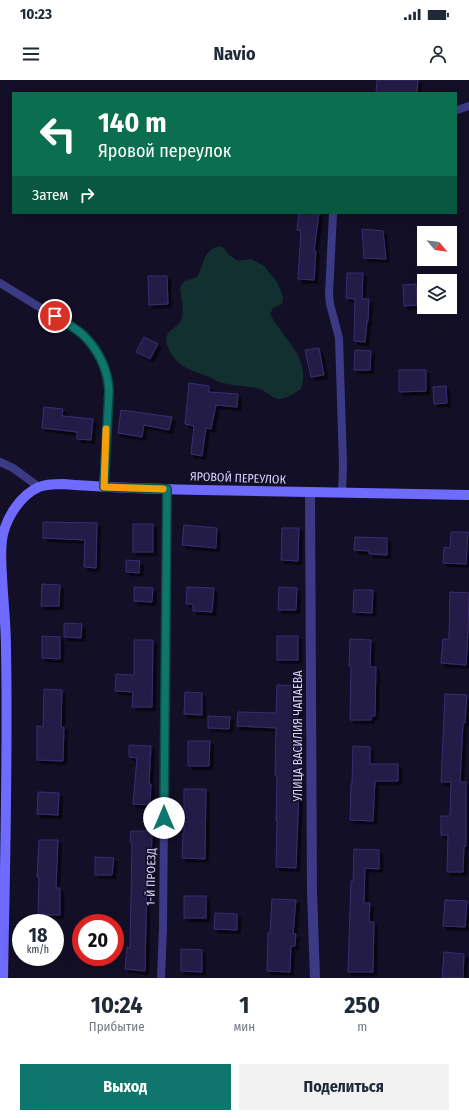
<!DOCTYPE html>
<html lang="ru">
<meta charset="utf-8">
<style>
:root{--surface:#fff;--page:#f2f2f3;--text:#1f2937;--muted:#747a83;--accent:#0f766e}
body{margin:0;font-family:"Fira Sans Condensed",sans-serif;background:var(--page);color:var(--text);height:100vh;display:flex;flex-direction:column;font-size:15px;white-space:nowrap}
*{box-sizing:border-box;margin:0}
p{font-size:13px;color:var(--muted)}
.icon{flex:none;width:22px;height:22px;fill:none;stroke:currentColor;stroke-width:2;stroke-linecap:round;stroke-linejoin:round}
.map{position:relative;height:898px;overflow:hidden}
.drawer{display:flex;flex-direction:column;background:var(--surface);flex:1}
.drawer>*{flex:none}
.hud{position:absolute;left:12px;top:12px;width:445px;height:122px;border-radius:0px;box-shadow:0 4px 16px #0002;background:#0b6e4f;color:#fff;overflow:hidden}
.needle{width:26px;rotate:119deg}
.tools{position:absolute;left:417px;top:146px;display:grid;gap:8px}
.tools a{display:grid;place-items:center;width:40px;height:40px;border-radius:0px;background:var(--surface);box-shadow:0 4px 16px #0002;font-size:20px}
.speed{position:absolute;left:12px;top:834px;display:flex;gap:8px;font-size:20px;font-weight:700;text-align:center}
.speed>*{display:grid;place-content:center;width:52px;height:52px;border-radius:50%;background:var(--surface);box-shadow:0 4px 16px #0002;line-height:1}
.speed small{font-size:10px;font-weight:400}
.speed .limit{border:6px solid #d22;background:#fff;color:#111}
.pin{position:absolute;display:grid;place-items:center;width:34px;height:34px;color:#fff;margin:-17px;border:2px solid #fff;border-radius:50%;box-shadow:0 1px 4px #0007}
.me{position:absolute;width:44px;margin:-22px;rotate:0deg;stroke-linejoin:round;filter:drop-shadow(0 0 3px #0008)}
.turn{display:flex;align-items:center;gap:14px;height:84px;padding:0 20px;font-size:18px}
.turn .icon{width:52px;height:52px;stroke-width:2.5}
.turn b{display:block;font-size:28px;line-height:34px}
.then{display:flex;align-items:center;height:38px;padding:0 20px;background:#0003;gap:8px;font-size:15px}
.eta{display:flex;justify-content:space-evenly;align-items:center;height:68px;text-align:center}
.eta b{font-size:24px;font-weight:700;line-height:28px}
.primary-button{display:flex;gap:8px;margin-top:auto;padding:8px 20px}
.primary-button a{flex:1;height:46px;border-radius:0px;background:var(--accent);color:#fff;font-size:16px;font-weight:700;line-height:46px;text-align:center}
.primary-button a+a{background:var(--page);color:var(--text)}
.status{display:flex;justify-content:space-between;align-items:center;height:28px;padding:0 20px;background:var(--surface);direction:ltr}
.status svg{height:11px;fill:currentColor}
header{display:flex;justify-content:space-between;align-items:center;height:52px;padding:0 20px;background:var(--surface);font-size:18px;font-weight:700}
.map>svg:first-child{display:block}
.green{fill:#12302f}
.building{fill:#241b47;stroke:#3b2d73;filter:url(#shadow)}
.lines{fill:none;stroke-linecap:round;stroke-linejoin:round}
.lane{stroke:#3d3a85;stroke-width:8}
.street{stroke:#3d3a85;stroke-width:10}
.secondary{stroke:#6f6bff;stroke-width:10}
.route-casing{stroke:#0a4d48;stroke-width:10}
.route{stroke:#0f766e;stroke-width:7}
.slow{stroke:#f59e0b;stroke-width:7}
.labels{text-anchor:middle;stroke-width:3;stroke-linejoin:round;paint-order:stroke}
.street-label{font-size:12px;fill:#d9d4ff;stroke:#130f26}
</style>
<div class="status"><b>10:23</b><svg viewBox="0 0 49 12"><path d="M0 12V9h3v3zM5 12V6h3v6zM10 12V3h3v9zM15 12V0h3v12zM26 1h20v11H26zM47 4h2v5h-2z"/></svg></div>
<header><svg class="icon" aria-label="menu" viewBox="0 0 24 24"><path d="M4 6h16M4 12h16M4 18h16"/></svg>Navio<svg class="icon" aria-label="person" viewBox="0 0 24 24"><circle cx="12" cy="8" r="4"/><path d="M4 21q1-7 8-7t8 7"/></svg></header>
<div class="map">
<svg width="469" height="898" viewBox="0 0 469 898">
<defs>
<filter id="shadow"><feDropShadow dx="3.5" dy="3.5" stdDeviation="0" flood-color="#0009"/></filter>
</defs>
<rect width="100%" height="100%" fill="#130f26"/>
<path class="green" d="M218 166 224 168 229 175 238 181 251 179 264 186 277 202 283 216 282 224 273 228 270 234C283 259 311 277 301 309 294 313 287 319 279 319 271 318 264 309 257 308 246 306 234 306 223 303 218 302 214 299 209 297 191 290 175 287 167 265 162 250 179 249 182 238 184 227 181 218 180 208L184 201 197 197C202 189 203 177 209 172 211 169 215 168 218 166Z"/>
<g class="building">
<polygon points="377,0 418,0 417,13 376,13"/>
<polygon points="299,133 319,133 314,171 316,171 314,200 298,199 301,151 297,150"/>
<polygon points="362,149 383,151 386,179 364,178"/>
<polygon points="347,193 363,193 362,219 369,219 368,241 367,241 365,262 354,261 355,219 346,218"/>
<polygon points="148,196 167,196 168,224 149,225"/>
<polygon points="416,204 417,225 404,226 403,205"/>
<polygon points="144,257 158,264 150,279 136,272"/>
<polygon points="319,268 324,295 311,297 305,270"/>
<polygon points="355,270 371,271 370,290 354,290"/>
<polygon points="399,290 426,290 426,311 399,312"/>
<polygon points="189,303 209,306 209,312 238,314 237,327 216,325 211,349 206,348 202,376 191,374 194,346 185,344"/>
<polygon points="446,306 447,323 434,324 433,307"/>
<polygon points="44,327 63,329 62,336 93,339 91,360 77,359 77,352 42,348"/>
<polygon points="121,330 172,337 169,350 144,345 142,357 118,353"/>
<polygon points="43,442 97,443 96,488 84,487 85,460 43,458"/>
<rect x="133" y="444" width="20" height="28"/>
<polygon points="184,445 217,448 216,468 182,465"/>
<polygon points="282,448 299,448 298,481 281,480"/>
<polygon points="451,452 468,452 466,484 443,483 444,467 450,468"/>
<polygon points="355,457 387,458 387,475 369,474 369,471 354,470"/>
<polygon points="126,480 140,481 139,493 126,492"/>
<polygon points="42,504 60,505 59,526 41,526"/>
<polygon points="134,507 153,508 152,522 134,521"/>
<polygon points="187,507 214,508 212,532 193,531 193,524 186,524"/>
<polygon points="279,507 297,508 296,530 278,530"/>
<polygon points="354,510 373,510 372,533 353,532"/>
<polygon points="450,512 469,513 468,552 466,585 441,583 443,559 449,559"/>
<polygon points="64,543 82,544 81,558 64,557"/>
<polygon points="42,556 60,557 60,579 42,578"/>
<rect x="277" y="556" width="21" height="24"/>
<polygon points="350,559 371,560 370,587 376,587 375,636 371,636 371,640 350,640 351,586 349,586"/>
<polygon points="134,560 153,560 152,627 132,627 133,612 115,611 116,594 134,595"/>
<polygon points="277,605 299,606 297,659 298,659 298,710 299,710 296,788 276,787 277,742 276,741 277,696 275,696 276,648 237,646 238,632 276,633"/>
<polygon points="44,609 62,610 61,647 64,647 63,681 37,680 37,646 43,647"/>
<polygon points="185,612 202,613 202,635 184,634"/>
<polygon points="445,614 467,615 465,643 463,643 460,702 466,702 466,766 464,766 463,792 447,792 448,755 441,755 441,736 450,736 451,702 441,702"/>
<polygon points="208,636 230,637 229,649 208,648"/>
<polygon points="188,661 210,661 209,686 188,686"/>
<polygon points="129,665 151,666 149,704 151,704 150,725 133,724 137,678 129,677"/>
<polygon points="353,666 370,667 370,684 398,684 398,701 375,701 373,741 350,740 351,704 352,704"/>
<polygon points="184,709 206,709 205,779 182,778 183,753 184,754"/>
<polygon points="38,712 59,713 58,735 37,734"/>
<polygon points="131,751 152,751 151,798 147,798 145,891 125,889 127,867 130,868 132,763 130,762"/>
<polygon points="39,760 58,760 56,808 60,808 60,835 38,835 39,797 37,797"/>
<polygon points="354,769 379,770 379,789 365,788 364,823 370,823 369,842 374,842 373,892 348,892 351,801 353,801"/>
<polygon points="95,777 114,778 112,795 95,795"/>
<rect x="184" y="816" width="22" height="22"/>
<polygon points="272,819 296,820 293,854 296,854 295,866 291,866 290,892 267,891 268,853 270,853"/>
<polygon points="445,820 467,821 465,847 443,846"/>
<polygon points="215,833 237,834 237,850 214,849"/>
<polygon points="181,869 202,870 202,892 181,891"/>
<polygon points="444,872 464,874 463,898 442,898"/>
</g>
<g class="lines">
<g class="lane">
<polyline points="457,30 469,26"/>
<polyline points="333,133 329,214 330,224 339,258 343,385 342,412"/>
<path d="M0 203 80 252C97 267 108 288 109 311L103 407"/>
<polyline points="0,382 13,388 39,407"/>
<polyline points="161,898 163,848 167,409"/>
</g>
<polyline class="street" points="310,413 312,812 315,898"/>
<path class="secondary" d="M3 898C5 788 8 678 6 568 6 544 3 520 2 496 1 482 0 468 3 454 8 435 21 415 39 407 46 404 55 404 63 404 109 408 156 409 202 410 291 412 380 413 469 415"/>
</g>
<g class="lines">
<defs>
<path id="route" d="M55 236C66 243 80 250 88 260 100 274 108 292 109 311L104 407 167 409 164 738"/>
</defs>
<use href="#route" class="route-casing"/>
<use href="#route" class="route"/>
<polyline class="slow" points="106,349 104,407 163,409"/>
</g>
<g class="labels">
<g class="street-label">
<text transform="translate(238 398) rotate(2)" y="4">ЯРОВОЙ ПЕРЕУЛОК</text>
<text transform="translate(298 656) rotate(-90)" y="4">УЛИЦА ВАСИЛИЯ ЧАПАЕВА</text>
<text transform="translate(151 797) rotate(-89)" y="4">1-Й ПРОЕЗД</text>
</g>
</g>
</svg>
<div class="tools">
<a><svg class="needle" viewBox="-14 -14 28 28"><path d="M0-13l5 13h-10z" fill="#e53935"/><path d="M0 13l5-13h-10z" fill="#747a83"/></svg></a>
<a><svg class="icon" aria-label="layers" viewBox="0 0 24 24"><path d="M12 4l9 5-9 5-9-5zM3 14l9 5 9-5"/></svg></a>
</div>
<div class="speed"><div>18<small>km/h</small></div><div class="limit">20</div></div>
<div class="pin" style="left:55px;top:236px;background:#d93025"><svg class="icon" aria-label="arrive" viewBox="0 0 24 24"><path d="M6 21V4h12l-3 4 3 4H6"/></svg></div>
<svg class="me" style="left:164px;top:738px" viewBox="-20 -20 40 40"><circle r="19" fill="#fff"/><path d="M0-13L10 11 0 6-10 11z" fill="#0f766e"/></svg>
<div class="hud">
<div class="turn"><svg class="icon" aria-label="left" viewBox="0 0 24 24"><path d="M17 20v-9H6M10 6l-5 5 5 5"/></svg><div><b>140 m</b>Яровой переулок</div></div>
<div class="then">Затем<svg class="icon" aria-label="right" viewBox="0 0 24 24"><path d="M7 20v-9h11M14 6l5 5-5 5"/></svg></div>
</div>
</div>
<section class="drawer">
<div class="eta">
<div><b>10:24</b><p>Прибытие</p></div>
<div><b>1</b><p>мин</p></div>
<div><b>250</b><p>m</p></div>
</div>
<div class="primary-button"><a>Выход</a><a>Поделиться</a></div>
</section>
